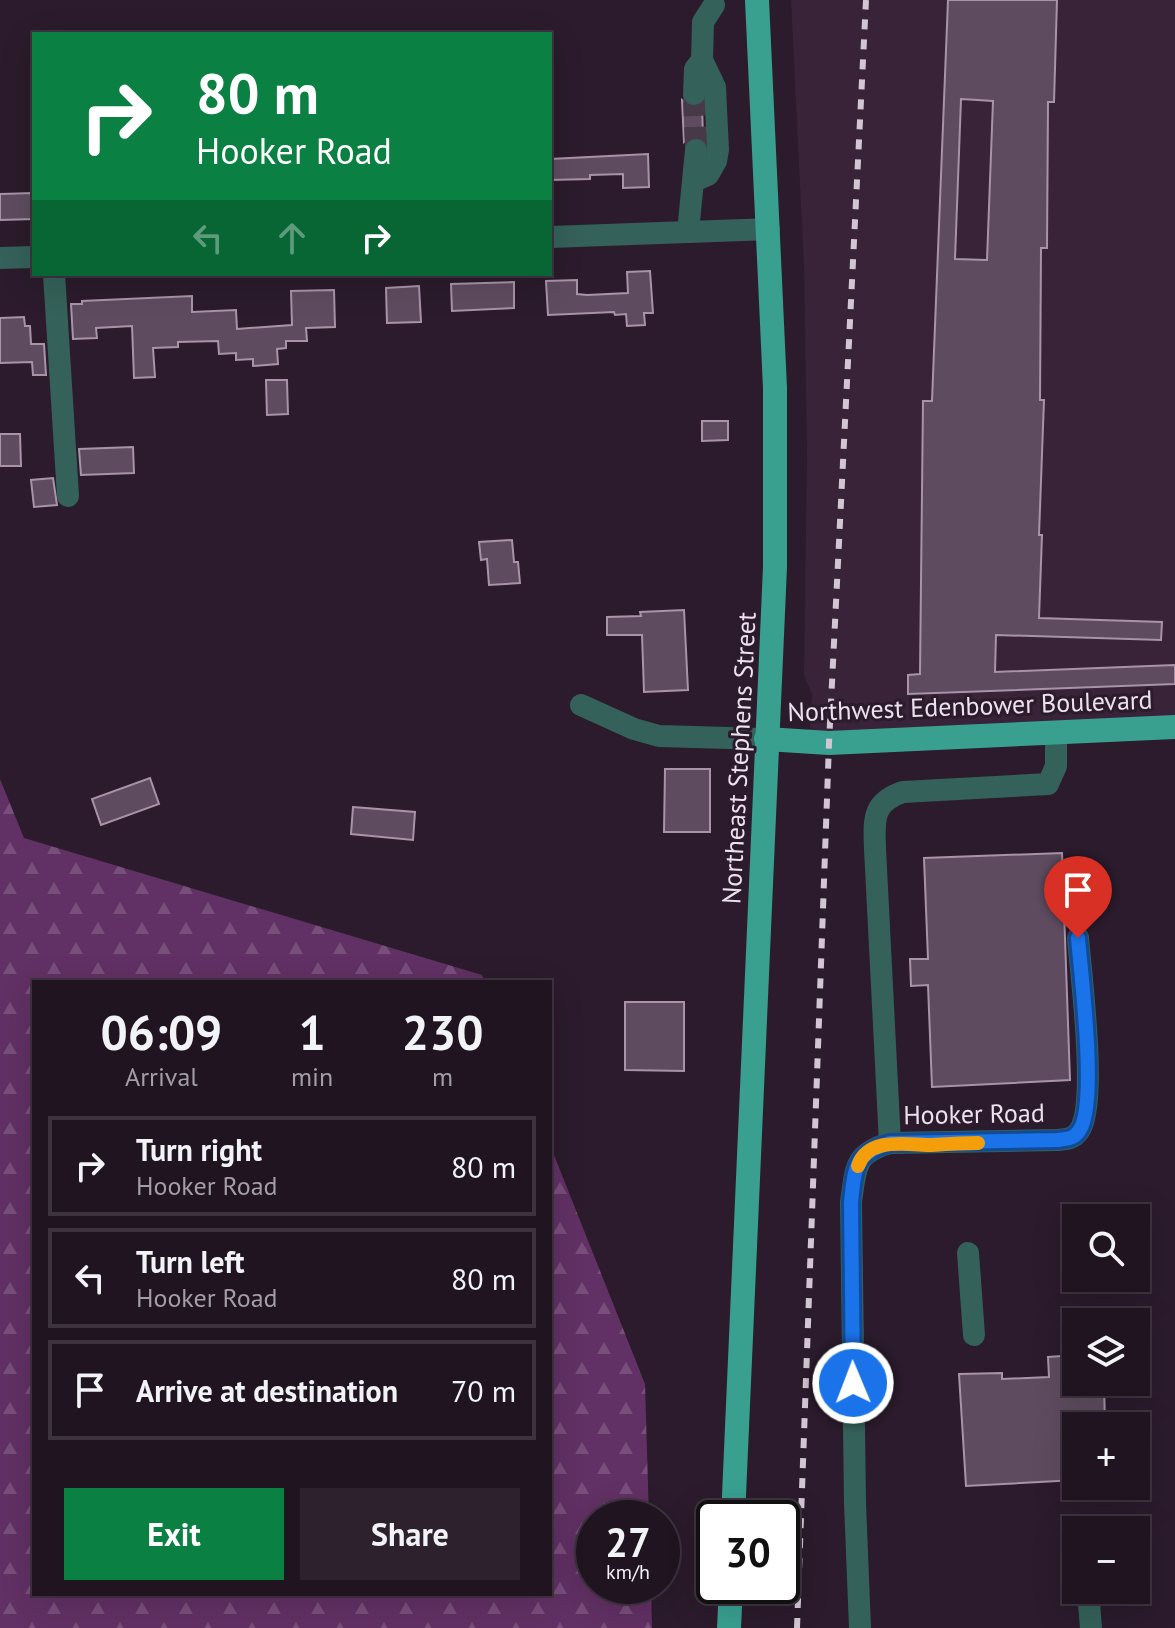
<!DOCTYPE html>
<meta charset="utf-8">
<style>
:root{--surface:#201421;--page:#2d212e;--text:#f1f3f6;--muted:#a29ea5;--line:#3d333f;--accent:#0b8043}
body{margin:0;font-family:"PT Sans",sans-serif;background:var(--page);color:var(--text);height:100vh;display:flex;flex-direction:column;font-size:30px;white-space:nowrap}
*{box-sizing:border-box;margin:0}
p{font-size:26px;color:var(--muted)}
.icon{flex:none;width:44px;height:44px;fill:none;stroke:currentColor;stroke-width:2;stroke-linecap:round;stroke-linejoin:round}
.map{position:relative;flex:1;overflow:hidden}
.side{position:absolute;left:32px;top:980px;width:520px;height:616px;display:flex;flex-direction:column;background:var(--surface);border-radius:0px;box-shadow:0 8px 32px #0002,0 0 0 2px var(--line)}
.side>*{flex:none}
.banner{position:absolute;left:32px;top:32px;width:520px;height:244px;border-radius:0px;box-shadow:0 8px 32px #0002,0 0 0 2px var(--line);background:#0b8043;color:#fff;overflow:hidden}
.fabs{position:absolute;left:1062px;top:1204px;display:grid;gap:16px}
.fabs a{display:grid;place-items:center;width:88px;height:88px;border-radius:0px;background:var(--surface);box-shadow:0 8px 32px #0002,0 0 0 2px var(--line);font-size:40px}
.speed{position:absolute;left:576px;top:1500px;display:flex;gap:16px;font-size:40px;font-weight:700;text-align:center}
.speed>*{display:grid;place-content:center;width:104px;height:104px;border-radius:50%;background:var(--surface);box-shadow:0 8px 32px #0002,0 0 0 2px var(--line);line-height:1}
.speed small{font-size:20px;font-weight:400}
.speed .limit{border:4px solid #111;border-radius:12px;background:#fff;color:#111}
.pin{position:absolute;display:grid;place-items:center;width:68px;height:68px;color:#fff;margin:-82px -34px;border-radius:50% 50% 50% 0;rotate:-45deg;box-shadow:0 0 8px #0007}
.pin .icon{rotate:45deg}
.me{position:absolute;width:88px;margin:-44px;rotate:359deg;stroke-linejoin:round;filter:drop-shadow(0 0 6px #0008)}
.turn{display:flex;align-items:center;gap:28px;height:168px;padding:0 32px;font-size:36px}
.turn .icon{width:104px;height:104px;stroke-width:2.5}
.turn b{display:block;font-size:56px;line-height:68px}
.lanes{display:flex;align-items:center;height:76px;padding:0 32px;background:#0003;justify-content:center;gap:40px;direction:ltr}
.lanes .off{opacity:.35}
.eta{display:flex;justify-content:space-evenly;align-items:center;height:136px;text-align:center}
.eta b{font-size:48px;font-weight:700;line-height:56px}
.primary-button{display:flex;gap:16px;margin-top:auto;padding:16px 32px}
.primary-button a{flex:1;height:92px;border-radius:0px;background:var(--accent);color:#fff;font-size:32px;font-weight:700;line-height:92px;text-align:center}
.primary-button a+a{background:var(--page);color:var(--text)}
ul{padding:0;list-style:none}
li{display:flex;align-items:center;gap:24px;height:100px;margin:0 16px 12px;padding:0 16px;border:4px solid var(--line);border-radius:0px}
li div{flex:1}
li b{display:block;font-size:30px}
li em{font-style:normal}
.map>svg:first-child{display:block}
.built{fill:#382339}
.forest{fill:url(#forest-firs)}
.building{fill:#5e4b5f;stroke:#a893a9;stroke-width:2;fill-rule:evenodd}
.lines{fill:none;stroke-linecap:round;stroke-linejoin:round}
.minor-tunnel{stroke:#483949;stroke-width:22;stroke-dasharray:22 11;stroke-linecap:butt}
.minor{stroke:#346159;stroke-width:22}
.major{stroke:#39a090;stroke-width:24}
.rail{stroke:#d2c6d2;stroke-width:6;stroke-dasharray:10 10;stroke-linecap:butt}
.route-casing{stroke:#114b97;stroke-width:20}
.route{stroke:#1a73e8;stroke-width:14}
.slow{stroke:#f59e0b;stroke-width:14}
.labels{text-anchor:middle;stroke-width:6;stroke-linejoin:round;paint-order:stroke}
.street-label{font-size:26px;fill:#ece1ec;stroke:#2b1b2c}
</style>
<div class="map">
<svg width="1175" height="1628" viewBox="0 0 1175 1628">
<defs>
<pattern id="forest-firs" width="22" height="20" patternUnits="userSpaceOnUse" patternTransform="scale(2)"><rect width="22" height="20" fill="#613064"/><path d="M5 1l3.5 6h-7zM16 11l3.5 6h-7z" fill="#784e7a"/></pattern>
</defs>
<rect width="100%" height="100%" fill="#2b1b2c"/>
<polygon class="built" points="791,0 1175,0 1175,723 809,742 812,695 804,675 807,452 804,268"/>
<polygon class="forest" points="0,779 24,838 482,975 485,982 34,982 34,1594 550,1594 550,1145 645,1384 649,1518 594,1518 594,1586 651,1586 652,1628 0,1628"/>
<g class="building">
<path d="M948 0H1057L1054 102H1048L1047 248H1041L1040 400H1044L1039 535H1042L1039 618 1162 622 1161 640 996 635 995 672 1175 665V684L908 694V675L920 674 923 401H932ZM961 99 993 101 987 260 955 259Z"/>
<polygon points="682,100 693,108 702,105 703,138 691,137 684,142"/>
<polygon points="648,154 649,187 623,188 623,174 590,175 590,179 550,180 550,159"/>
<polygon points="33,193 34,219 0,220 0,194"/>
<polygon points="650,271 653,313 644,313 645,325 627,326 626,314 615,315 614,312 548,315 546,281 577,280 577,294 587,295 628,293 627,272"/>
<polygon points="514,282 514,308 452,311 451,284"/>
<polygon points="419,286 421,322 387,323 386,288"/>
<polygon points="334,290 335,327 306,328 307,341 286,341 286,348 277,349 278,364 253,366 253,359 236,360 236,353 219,354 218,341 178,342 178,347 153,348 155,377 134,378 132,326 96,328 97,338 73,339 71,304 82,304 82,301 192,296 192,312 236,310 237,329 292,325 291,291"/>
<polygon points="24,317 25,326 30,326 31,344 44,344 46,375 33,375 32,362 0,363 0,318"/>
<polygon points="266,380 287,380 288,414 267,415"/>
<polygon points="702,421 728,421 728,440 702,441"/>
<polygon points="0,434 20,434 21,466 0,466"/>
<polygon points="133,447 134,473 81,475 79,449"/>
<polygon points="53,478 57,505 34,507 31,480"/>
<polygon points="512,540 514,562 518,562 520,583 489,585 487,559 481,560 479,542"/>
<polygon points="684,610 688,690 644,692 642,635 607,635 607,617 641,616 640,612"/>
<polygon points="665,769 710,769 710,832 664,832"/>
<polygon points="150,778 159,804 101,825 92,799"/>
<polygon points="353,807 415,812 413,840 351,834"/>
<polygon points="1062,853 1070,1080 932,1087 928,985 911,986 910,959 928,959 924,858"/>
<polygon points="625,1002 684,1002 684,1071 625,1070"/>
<polygon points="1076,1355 1076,1382 1104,1382 1105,1426 1076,1426 1076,1480 966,1486 959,1374 1002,1373 1002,1379 1049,1377 1048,1357"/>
</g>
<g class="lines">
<polyline class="minor-tunnel" points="694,94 696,150"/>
<g class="minor">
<polyline points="694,94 695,69 702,60 703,22 714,5"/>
<polyline points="694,181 708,175 716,161 718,150 715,87 702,60"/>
<polyline points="688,232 696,150"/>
<polyline points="550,237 769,229"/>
<polyline points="0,258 34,257"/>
<polyline points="54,274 68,496"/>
<polyline points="581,705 634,729 659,736 766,739"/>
<path d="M890 1143 875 849C874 820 872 802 903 792L1048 784 1056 766V732"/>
<polyline points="968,1253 974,1335"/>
<polyline points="1088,1590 1091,1628"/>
<path d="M860 1628 855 1503 851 1202C856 1168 854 1153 890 1143L1057 1140C1066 1139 1074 1139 1079 1131 1098 1106 1081 975 1078 938"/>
</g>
<g class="major">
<polyline points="766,739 829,743 1175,727"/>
<polyline points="733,1518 775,567 775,388 757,0"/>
<polyline points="729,1628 731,1586"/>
</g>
<polyline class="rail" points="797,1628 829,743 866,0"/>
</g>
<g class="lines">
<defs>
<path id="route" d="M853 1383 851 1202C855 1168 854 1153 890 1143L1057 1140C1066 1139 1074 1139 1079 1131 1098 1106 1081 975 1078 938"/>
</defs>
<use href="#route" class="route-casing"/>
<use href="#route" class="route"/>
<path class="slow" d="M858 1166C868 1136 908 1145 932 1145 947 1144 963 1143 978 1143"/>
</g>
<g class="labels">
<g class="street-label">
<text transform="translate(970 706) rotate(-2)" y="9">Northwest Edenbower Boulevard</text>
<text transform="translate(739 758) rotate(-87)" y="9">Northeast Stephens Street</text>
<text transform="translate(974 1114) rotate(-1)" y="9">Hooker Road</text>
</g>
</g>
</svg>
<div class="fabs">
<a><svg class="icon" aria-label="search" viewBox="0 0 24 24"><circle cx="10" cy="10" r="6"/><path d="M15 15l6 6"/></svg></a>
<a><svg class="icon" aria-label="layers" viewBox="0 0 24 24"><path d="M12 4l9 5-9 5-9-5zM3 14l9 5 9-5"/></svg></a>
<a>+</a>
<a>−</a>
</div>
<div class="speed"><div>27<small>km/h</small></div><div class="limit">30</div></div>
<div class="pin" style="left:1078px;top:938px;background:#d93025"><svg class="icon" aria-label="arrive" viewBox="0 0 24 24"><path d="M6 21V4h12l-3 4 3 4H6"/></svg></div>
<svg class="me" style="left:853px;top:1383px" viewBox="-20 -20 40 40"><circle r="17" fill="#1a73e8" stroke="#fff" stroke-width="3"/><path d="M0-11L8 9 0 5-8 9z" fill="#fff"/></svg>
<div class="banner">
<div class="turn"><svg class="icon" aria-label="right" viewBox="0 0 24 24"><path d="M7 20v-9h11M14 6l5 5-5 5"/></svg><div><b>80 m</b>Hooker Road</div></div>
<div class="lanes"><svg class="icon off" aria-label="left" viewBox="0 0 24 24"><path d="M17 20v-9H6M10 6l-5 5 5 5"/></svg><svg class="icon off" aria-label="ahead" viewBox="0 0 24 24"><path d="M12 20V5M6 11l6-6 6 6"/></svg><svg class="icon" aria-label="right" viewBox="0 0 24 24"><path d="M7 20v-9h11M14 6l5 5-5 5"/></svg></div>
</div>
<section class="side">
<div class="eta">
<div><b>06:09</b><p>Arrival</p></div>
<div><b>1</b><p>min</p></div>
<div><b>230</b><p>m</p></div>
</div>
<ul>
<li><svg class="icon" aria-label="right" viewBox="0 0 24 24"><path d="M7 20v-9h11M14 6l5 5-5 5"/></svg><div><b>Turn right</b><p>Hooker Road</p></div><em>80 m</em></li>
<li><svg class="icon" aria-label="left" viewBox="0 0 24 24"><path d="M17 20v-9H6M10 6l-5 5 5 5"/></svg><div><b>Turn left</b><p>Hooker Road</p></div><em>80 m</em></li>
<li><svg class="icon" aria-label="arrive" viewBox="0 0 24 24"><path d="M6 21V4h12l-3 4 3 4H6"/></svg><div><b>Arrive at destination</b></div><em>70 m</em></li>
</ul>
<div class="primary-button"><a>Exit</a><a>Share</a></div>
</section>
</div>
